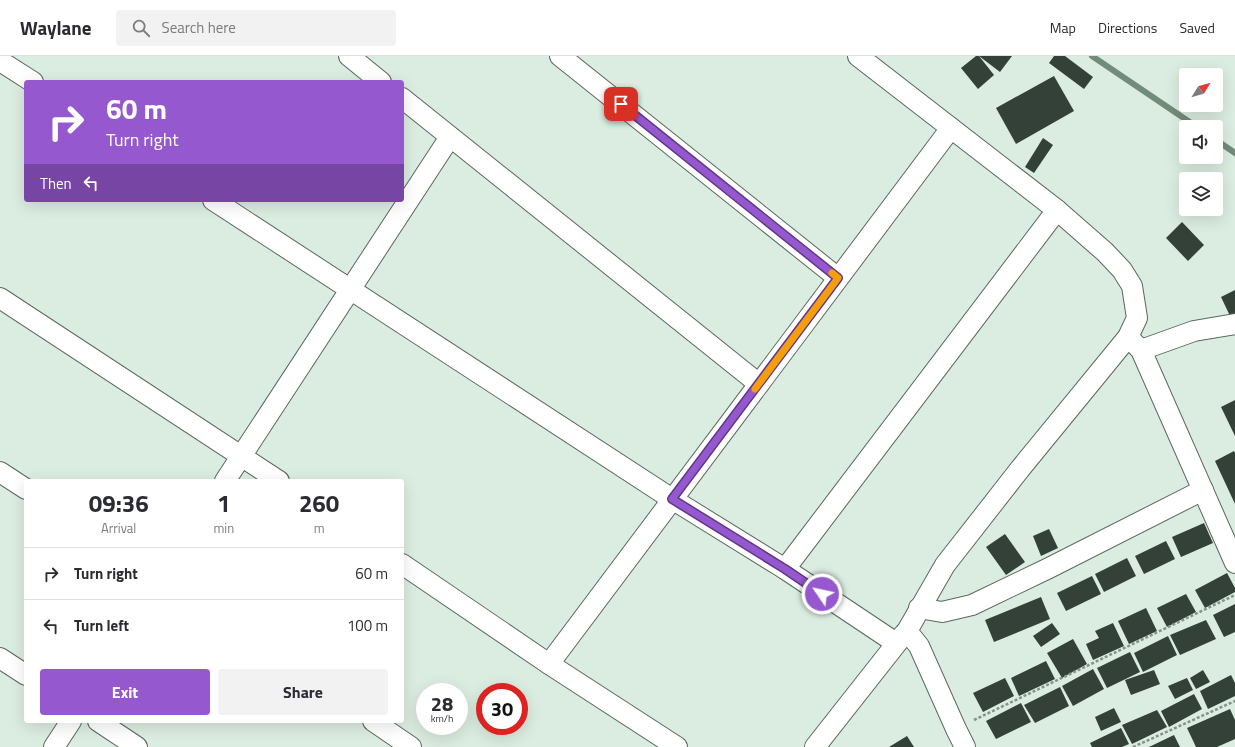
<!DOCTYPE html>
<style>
:root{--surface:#fff;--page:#f2f2f3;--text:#2b2b33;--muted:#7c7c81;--line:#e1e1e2;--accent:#9558ce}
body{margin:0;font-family:"Titillium Web",sans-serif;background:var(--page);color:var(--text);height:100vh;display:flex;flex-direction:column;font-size:15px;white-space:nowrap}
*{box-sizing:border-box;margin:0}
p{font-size:13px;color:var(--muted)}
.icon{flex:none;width:22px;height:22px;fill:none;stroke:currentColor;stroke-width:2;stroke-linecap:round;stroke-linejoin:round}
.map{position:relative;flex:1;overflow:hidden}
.panel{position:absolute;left:24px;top:423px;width:380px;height:244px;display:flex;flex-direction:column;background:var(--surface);border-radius:4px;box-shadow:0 4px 16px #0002}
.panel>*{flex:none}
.top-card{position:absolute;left:24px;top:24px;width:380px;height:122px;border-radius:4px;box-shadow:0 4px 16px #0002;background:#9558ce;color:#fff;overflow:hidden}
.needle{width:26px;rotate:53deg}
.controls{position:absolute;left:1179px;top:12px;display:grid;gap:8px}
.controls a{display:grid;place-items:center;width:44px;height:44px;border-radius:4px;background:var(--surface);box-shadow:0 4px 16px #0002;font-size:20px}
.speed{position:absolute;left:416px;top:627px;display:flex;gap:8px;font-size:20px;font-weight:700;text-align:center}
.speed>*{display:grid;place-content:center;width:52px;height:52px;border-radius:50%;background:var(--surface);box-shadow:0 4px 16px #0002;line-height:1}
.speed small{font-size:10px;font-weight:400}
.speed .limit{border:6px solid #d22;background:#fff;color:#111}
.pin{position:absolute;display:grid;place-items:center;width:34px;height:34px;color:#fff;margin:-17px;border-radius:8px;box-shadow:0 2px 6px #0006}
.me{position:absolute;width:44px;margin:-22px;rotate:304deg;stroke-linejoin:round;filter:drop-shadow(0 0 3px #0008)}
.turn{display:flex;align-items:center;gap:14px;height:84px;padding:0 16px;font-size:18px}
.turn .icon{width:52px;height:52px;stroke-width:2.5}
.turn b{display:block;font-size:28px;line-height:34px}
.then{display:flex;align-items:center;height:38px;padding:0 16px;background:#0003;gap:8px;font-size:15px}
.eta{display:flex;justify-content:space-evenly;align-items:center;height:68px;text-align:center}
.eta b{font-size:24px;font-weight:700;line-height:28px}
.action{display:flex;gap:8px;margin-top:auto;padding:8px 16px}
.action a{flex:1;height:46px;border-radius:4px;background:var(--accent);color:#fff;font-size:16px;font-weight:700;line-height:46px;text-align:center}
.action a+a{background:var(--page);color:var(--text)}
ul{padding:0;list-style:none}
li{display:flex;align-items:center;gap:12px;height:52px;padding:0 16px;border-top:1px solid var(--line)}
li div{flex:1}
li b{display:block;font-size:15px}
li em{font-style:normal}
header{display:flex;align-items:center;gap:24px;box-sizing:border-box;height:56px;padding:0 20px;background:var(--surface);border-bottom:1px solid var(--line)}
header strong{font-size:19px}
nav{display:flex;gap:22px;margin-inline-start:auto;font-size:14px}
.search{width:280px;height:36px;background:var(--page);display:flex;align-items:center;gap:10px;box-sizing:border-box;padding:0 14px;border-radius:4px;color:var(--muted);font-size:15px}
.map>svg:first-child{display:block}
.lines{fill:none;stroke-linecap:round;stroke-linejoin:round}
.stream{stroke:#728c7a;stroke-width:6}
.building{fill:#334138}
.minor-casing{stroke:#5a695f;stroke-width:22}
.path{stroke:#86928a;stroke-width:2.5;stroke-dasharray:3 2;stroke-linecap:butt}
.minor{stroke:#fff;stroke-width:20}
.route-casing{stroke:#613986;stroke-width:10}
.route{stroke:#9558ce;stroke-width:7}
.slow{stroke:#f59e0b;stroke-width:7}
</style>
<header>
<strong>Waylane</strong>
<div class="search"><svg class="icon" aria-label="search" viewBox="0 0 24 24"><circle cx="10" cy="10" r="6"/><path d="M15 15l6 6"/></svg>Search here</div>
<nav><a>Map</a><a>Directions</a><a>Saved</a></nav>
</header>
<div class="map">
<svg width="1235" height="691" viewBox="0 0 1235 691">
<rect width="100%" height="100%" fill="#dbece0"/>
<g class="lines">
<g class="stream">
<polyline points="1092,0 1197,71"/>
<polyline points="1216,84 1235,97"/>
</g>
</g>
<g class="building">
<polygon points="976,0 979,0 994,19 978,33 961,12"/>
<polygon points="979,0 1012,0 1000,16"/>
<polygon points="1054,0 1065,0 1093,21 1084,33 1049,7"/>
<polygon points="1054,20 1074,55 1016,88 996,52"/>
<polygon points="1043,82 1053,89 1034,117 1025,111"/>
<polygon points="1182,166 1204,189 1188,205 1166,182"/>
<polygon points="1235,234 1235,260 1231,262 1221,241"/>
<polygon points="1235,344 1235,380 1221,351"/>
<polygon points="1234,395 1235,397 1235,448 1215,405"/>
<polygon points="1204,467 1213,487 1181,501 1172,481"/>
<polygon points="1049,473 1058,492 1041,500 1033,480"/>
<polygon points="1005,478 1025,506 1006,519 986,491"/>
<polygon points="1166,485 1175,503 1144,518 1135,500"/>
<polygon points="1127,502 1136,520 1104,536 1095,518"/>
<polygon points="1227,517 1235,532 1235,536 1205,552 1195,534"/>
<polygon points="1092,520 1101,538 1066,555 1057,537"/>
<polygon points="1186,538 1196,556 1167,571 1157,552"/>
<polygon points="1041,541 1050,563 994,586 985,564"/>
<polygon points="1235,548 1235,576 1224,581 1213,559"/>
<polygon points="1146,552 1157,575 1129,588 1118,565"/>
<polygon points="1206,564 1216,583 1180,599 1170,579"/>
<polygon points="1052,567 1060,578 1041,591 1033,580"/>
<polygon points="1113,567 1124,590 1093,604 1086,588 1099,582 1095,575"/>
<polygon points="1168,580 1177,599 1143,616 1134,597"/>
<polygon points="1073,583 1087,608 1062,622 1047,597"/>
<polygon points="1130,596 1140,616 1107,632 1097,612"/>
<polygon points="1046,605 1055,623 1019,640 1011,622"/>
<polygon points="1093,613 1104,633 1073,650 1062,630"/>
<polygon points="1154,614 1160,628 1131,639 1125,624"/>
<polygon points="1203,614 1210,626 1196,633 1190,622"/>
<polygon points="1231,619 1235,627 1235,640 1208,653 1200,635"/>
<polygon points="1005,622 1014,640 983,656 973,637"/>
<polygon points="1187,622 1193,634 1175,643 1168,630"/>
<polygon points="1060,631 1069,650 1035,667 1024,649"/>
<polygon points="1194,638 1202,653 1169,671 1161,655"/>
<polygon points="1021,647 1031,666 996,683 986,665"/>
<polygon points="1114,652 1121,666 1101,675 1095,661"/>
<polygon points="1230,653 1235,664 1235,683 1217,691 1196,691 1187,672"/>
<polygon points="1157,654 1167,671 1132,688 1122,669"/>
<polygon points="1121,672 1129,688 1122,691 1092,691 1090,687"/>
<polygon points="1174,679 1180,691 1149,691"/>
<polygon points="907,680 914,691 889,691"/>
</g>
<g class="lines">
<defs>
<g id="minor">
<polyline points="349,0 381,26"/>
<polyline points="560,0 838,222"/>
<polyline points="858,0 1057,154 1105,196 1122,214 1132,230 1137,262 1128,281 1020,413 945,509 907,575 919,590 956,673 965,691"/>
<polyline points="0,5 33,26"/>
<polyline points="402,42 759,328"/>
<polyline points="213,144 672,443 785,513 896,587"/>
<polyline points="0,242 279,425"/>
<polyline points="1128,281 1141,294 1235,507"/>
<polyline points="1141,294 1194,275 1235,268"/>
<polyline points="0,416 26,433"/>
<polyline points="225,425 450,81"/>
<polyline points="402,508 549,608 677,691"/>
<polyline points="785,513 1057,154"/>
<polyline points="919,552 942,556 972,549 1049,512 1203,434"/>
<polyline points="0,602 26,619"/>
<polyline points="549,608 951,72"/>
<polyline points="98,665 137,691"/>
<polyline points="373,665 411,691"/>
<polyline points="54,691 71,665"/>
<polyline points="815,691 904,578"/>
</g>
</defs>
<use href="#minor" class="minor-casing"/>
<g class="path">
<polyline points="974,664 1235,539"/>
<polyline points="1133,691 1235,645"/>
</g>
<use href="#minor" class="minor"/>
</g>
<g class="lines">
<defs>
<polyline id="route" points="621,48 838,222 672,443 785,513 822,538"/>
</defs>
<use href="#route" class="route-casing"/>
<use href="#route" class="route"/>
<polyline class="slow" points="755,333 838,222 832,217"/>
</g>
</svg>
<div class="controls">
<a><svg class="needle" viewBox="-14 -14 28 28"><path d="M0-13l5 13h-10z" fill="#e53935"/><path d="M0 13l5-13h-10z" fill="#7c7c81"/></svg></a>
<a><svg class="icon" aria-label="sound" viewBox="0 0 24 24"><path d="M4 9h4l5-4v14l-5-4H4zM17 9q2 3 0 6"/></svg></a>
<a><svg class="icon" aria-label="layers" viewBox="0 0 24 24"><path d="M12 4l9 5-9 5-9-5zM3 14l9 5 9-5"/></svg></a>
</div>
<div class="speed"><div>28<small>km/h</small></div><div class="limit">30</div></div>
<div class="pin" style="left:621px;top:48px;background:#d93025"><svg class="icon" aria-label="arrive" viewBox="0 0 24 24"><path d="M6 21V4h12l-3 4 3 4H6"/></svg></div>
<svg class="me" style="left:822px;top:538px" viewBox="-20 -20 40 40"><circle r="17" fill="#9558ce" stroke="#fff" stroke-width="3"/><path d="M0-11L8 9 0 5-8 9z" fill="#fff"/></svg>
<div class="top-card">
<div class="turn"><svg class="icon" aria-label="right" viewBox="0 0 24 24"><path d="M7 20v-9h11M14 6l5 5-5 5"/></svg><div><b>60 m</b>Turn right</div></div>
<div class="then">Then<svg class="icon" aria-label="left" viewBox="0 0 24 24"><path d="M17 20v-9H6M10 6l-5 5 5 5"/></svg></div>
</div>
<section class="panel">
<div class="eta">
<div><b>09:36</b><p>Arrival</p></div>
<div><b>1</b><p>min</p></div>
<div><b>260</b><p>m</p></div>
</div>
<ul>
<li><svg class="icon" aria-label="right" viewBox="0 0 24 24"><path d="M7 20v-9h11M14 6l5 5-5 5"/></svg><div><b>Turn right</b></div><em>60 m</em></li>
<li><svg class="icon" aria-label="left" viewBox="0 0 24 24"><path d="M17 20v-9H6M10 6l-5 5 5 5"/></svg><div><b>Turn left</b></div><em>100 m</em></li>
</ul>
<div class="action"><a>Exit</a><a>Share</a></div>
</section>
</div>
